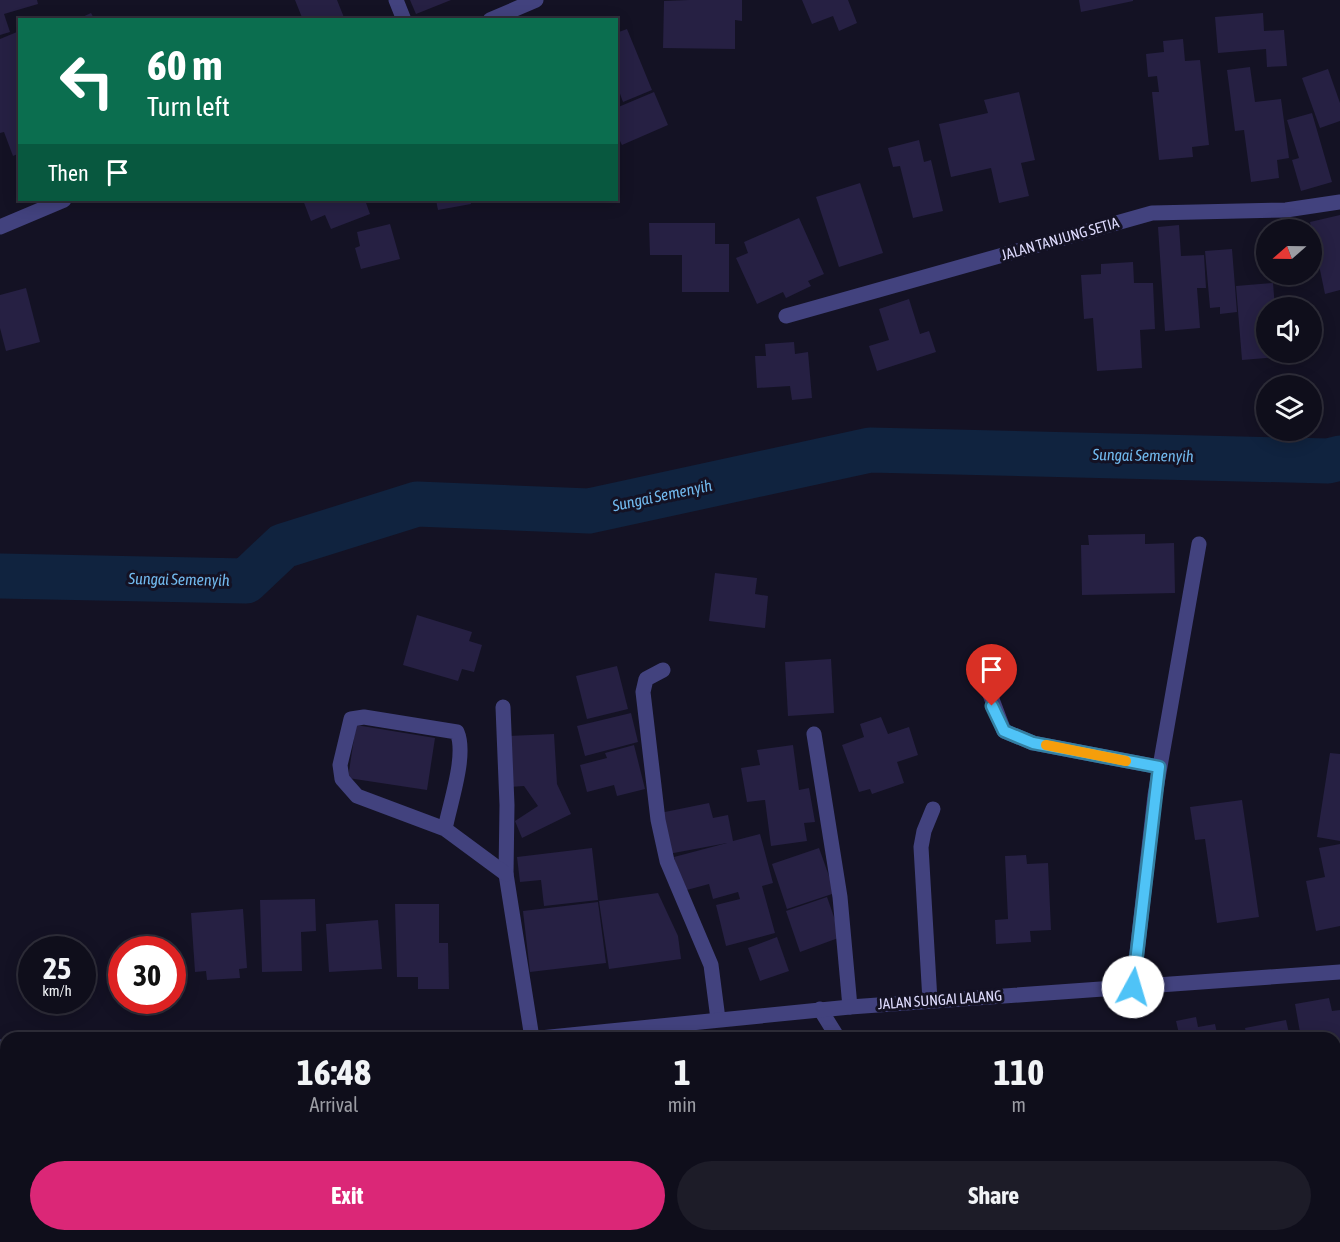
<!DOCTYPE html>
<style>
:root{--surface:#0f0e1b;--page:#1d1c28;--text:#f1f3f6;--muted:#9b9ca3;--line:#2f2e3a;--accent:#db2777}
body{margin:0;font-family:"Asap Condensed",sans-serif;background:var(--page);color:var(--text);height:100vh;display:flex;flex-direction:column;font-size:22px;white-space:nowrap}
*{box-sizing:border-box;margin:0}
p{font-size:20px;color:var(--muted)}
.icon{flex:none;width:33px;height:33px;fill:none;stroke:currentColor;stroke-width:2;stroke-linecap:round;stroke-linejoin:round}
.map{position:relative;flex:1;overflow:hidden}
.side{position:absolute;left:0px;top:1032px;width:1341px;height:210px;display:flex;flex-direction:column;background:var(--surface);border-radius:18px 18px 0 0;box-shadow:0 3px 15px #0003,0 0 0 2px var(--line)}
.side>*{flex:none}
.top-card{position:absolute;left:18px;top:18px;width:600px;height:183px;border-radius:0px;box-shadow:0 3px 15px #0003,0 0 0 2px var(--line);background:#0b6e4f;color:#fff;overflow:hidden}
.needle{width:39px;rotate:250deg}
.tools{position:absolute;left:1256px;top:219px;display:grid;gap:12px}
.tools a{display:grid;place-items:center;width:66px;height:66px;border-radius:50%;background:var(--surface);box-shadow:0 3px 15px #0003,0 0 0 2px var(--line);font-size:30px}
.speed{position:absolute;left:18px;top:936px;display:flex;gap:12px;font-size:30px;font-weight:700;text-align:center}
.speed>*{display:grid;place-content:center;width:78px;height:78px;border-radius:50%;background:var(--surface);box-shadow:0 3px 15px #0003,0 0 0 2px var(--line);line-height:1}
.speed small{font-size:15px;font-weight:400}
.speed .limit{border:9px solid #d22;background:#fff;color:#111}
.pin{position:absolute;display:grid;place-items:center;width:51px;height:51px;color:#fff;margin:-62px -26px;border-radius:50% 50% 50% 0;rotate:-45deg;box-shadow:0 0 6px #0007}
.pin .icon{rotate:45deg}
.me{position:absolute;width:66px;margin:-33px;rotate:6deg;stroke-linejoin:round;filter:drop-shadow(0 0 4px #0008)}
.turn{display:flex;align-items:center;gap:21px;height:126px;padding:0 30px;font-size:27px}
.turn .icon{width:78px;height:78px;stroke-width:2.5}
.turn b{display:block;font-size:42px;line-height:51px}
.then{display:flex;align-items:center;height:57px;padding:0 30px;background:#0003;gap:12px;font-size:22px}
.eta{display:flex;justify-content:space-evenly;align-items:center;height:102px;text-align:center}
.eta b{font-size:36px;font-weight:700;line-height:42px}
.primary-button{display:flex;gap:12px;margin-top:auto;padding:12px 30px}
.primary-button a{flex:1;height:69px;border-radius:36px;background:var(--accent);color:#fff;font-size:24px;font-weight:700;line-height:69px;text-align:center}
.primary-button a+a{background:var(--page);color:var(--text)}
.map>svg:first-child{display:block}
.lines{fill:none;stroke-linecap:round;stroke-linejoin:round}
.river{stroke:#10233f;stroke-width:45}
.building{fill:#262043}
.minor{stroke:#42427e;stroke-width:15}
.route-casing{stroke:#337fa1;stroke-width:15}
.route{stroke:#4fc3f7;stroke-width:10}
.slow{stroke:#f59e0b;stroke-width:10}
.labels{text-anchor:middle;stroke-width:6;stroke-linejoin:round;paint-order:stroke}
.street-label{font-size:15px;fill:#dcd9fb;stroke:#141224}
.water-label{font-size:16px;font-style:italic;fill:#72baef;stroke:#141224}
</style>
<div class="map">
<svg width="1340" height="1242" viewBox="0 0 1340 1242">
<rect width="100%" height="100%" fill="#141224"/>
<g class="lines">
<polyline class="river" points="0,576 246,581 283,546 417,504 589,511 870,450 1328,461 1340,458"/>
</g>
<g class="building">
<polygon points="0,0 37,0 38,4 4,14 10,32 0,35"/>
<polygon points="295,0 337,0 345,20 303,20"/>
<polygon points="410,0 451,0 416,14"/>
<polygon points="689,0 742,0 742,21 735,20 735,49 663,48 664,1"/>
<polygon points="802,0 848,0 857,23 839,31 833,16 812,24"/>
<polygon points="1079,0 1133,0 1133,1 1081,12"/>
<polygon points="91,13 95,20 76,20"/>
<polygon points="1263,13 1264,31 1284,30 1287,66 1267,67 1266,49 1218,53 1215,17"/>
<polygon points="627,29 652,90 623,102 619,91 616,93 616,33"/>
<polygon points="17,32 20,39 20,153 13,156 4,132 0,133 0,39"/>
<polygon points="1183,39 1185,61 1200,60 1209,145 1192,147 1193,157 1159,160 1152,92 1159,92 1157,76 1148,77 1146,54 1164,52 1163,41"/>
<polygon points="1250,67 1255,102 1281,99 1289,158 1277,160 1279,178 1251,182 1244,130 1235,131 1227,70"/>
<polygon points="1328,69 1340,103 1340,121 1320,128 1302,78"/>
<polygon points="654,92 668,125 622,145 616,133 616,108"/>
<polygon points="1019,92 1035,160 1021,163 1029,196 999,203 991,168 951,177 939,124 988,113 984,100"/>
<polygon points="1312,113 1332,182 1301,191 1292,160 1299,158 1287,120"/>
<polygon points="919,140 924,162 931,160 943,211 913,218 900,166 893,167 888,148"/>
<polygon points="860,183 883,253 839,267 816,197"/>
<polygon points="303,200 365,200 370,214 331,229 325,215 311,221"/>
<polygon points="436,200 470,200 471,204 438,210"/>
<polygon points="1340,215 1340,290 1325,294 1310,222"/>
<polygon points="799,218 824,274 808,281 811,286 786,298 783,292 757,304 736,258 748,253 744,242"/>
<polygon points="649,223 715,223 715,244 729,244 729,292 682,292 682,255 650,255"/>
<polygon points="390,224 400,259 361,269 355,248 360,246 357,232"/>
<polygon points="1179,225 1181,256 1204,255 1206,288 1197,288 1200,328 1165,331 1158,227"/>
<polygon points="1232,249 1237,312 1220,314 1220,307 1210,308 1205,251"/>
<polygon points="1133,262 1134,283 1153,283 1155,329 1140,330 1142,368 1097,371 1093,318 1084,319 1081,275 1101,274 1101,264"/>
<polygon points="1273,283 1275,308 1266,308 1266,352 1279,352 1279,357 1242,360 1236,286"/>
<polygon points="26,288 40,342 6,351 0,328 0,295"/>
<polygon points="909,299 920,334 929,331 936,352 877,371 869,346 889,340 879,309"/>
<polygon points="794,342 795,354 808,352 812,398 792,400 790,386 757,388 755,356 766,356 765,344"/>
<polygon points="1145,534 1145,544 1174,543 1175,593 1082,595 1081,545 1089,545 1088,535"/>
<polygon points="715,573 757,578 755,594 768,596 765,628 709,621"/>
<polygon points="417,615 472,632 469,641 482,645 474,672 462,669 458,681 403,665"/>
<polygon points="831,659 834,713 788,716 785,662"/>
<polygon points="617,666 628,709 587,719 576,676"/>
<polygon points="631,713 638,742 585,756 577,726"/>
<polygon points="881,717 888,734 909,727 918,755 897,762 904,783 872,794 870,789 859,792 842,745 864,737 860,724"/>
<polygon points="356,725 435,738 427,790 348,778"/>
<polygon points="554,734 557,784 571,814 522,838 515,821 538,806 524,786 509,787 506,736"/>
<polygon points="634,745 645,789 617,796 614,785 587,792 580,765 607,758 605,753"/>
<polygon points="793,745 799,790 809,788 815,822 804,823 807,841 771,846 765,800 747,802 741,768 760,765 757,750"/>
<polygon points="1330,753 1340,754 1340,841 1317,837"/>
<polygon points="1242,800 1259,917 1217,923 1205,839 1195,840 1190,807"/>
<polygon points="709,803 713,818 728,815 733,841 760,834 773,883 762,886 775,933 726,946 716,905 740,899 738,892 713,899 709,884 683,891 674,857 727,843 663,855 655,814"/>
<polygon points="1340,844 1340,926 1316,931 1306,881 1325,877 1319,848"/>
<polygon points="592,848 598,900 544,906 541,880 520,882 517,857"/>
<polygon points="819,848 835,893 787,909 772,864"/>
<polygon points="1026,855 1027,864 1048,863 1051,930 1030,931 1031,942 996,944 995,920 1008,919 1005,856"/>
<polygon points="658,893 678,936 681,959 609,969 599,901"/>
<polygon points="827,897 841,937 800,952 786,911"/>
<polygon points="315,899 316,931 301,932 302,971 262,972 260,900"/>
<polygon points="598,902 606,963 530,972 523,911"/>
<polygon points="395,904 439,904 439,943 448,943 449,989 418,989 418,977 397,977"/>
<polygon points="243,909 247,968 239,969 240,978 207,980 206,971 195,972 191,913"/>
<polygon points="378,920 382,969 329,972 326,924"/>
<polygon points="777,937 789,971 760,981 748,948"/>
<polygon points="1329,998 1332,1011 1340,1010 1340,1089 1335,1090 1335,1038 1301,1038 1295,1004"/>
<polygon points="1196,1017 1198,1027 1215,1024 1218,1038 1180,1038 1176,1021"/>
<polygon points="1286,1020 1290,1038 1247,1038 1245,1028"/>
<polygon points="1113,1031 1114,1038 1081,1038 1081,1037"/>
<polygon points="1154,1031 1156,1038 1123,1038 1123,1037"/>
<polygon points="1340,1150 1340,1172 1335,1164 1335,1153"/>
<polygon points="1335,1170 1340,1178 1340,1242 1314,1242 1310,1236 1335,1236"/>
<polygon points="346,1236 426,1236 428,1242 348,1242"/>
<polygon points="465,1236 515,1236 500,1242 467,1242"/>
<polygon points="542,1236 548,1236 550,1242 527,1242"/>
<polygon points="556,1236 587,1236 589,1242 558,1242"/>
<polygon points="617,1236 682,1236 684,1242 619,1242"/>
<polygon points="686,1236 744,1236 746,1240 689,1242"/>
<polygon points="750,1236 764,1236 752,1241"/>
<polygon points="852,1236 931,1236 934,1242 837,1242"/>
<polygon points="956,1236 1044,1236 1047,1242 959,1242"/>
<polygon points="1213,1236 1224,1236 1228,1242 1204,1242"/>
<polygon points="1229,1236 1306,1236 1310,1242 1233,1242"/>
</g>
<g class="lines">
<g class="minor">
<polyline points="396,0 404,20"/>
<polyline points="490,20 536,0"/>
<polyline points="0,227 64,200"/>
<polyline points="786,316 1152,213 1286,210 1340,202"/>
<polyline points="663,670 646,679 643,692 658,820 667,861 711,965 718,1019"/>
<polyline points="988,689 1004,731 1033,743 1159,767"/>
<polyline points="503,707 507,805 506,874 532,1038"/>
<polyline points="814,734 840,897 850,1007"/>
<path d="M445 829C450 803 467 755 457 732L364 717 351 719 340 765 342 779 357 796 445 829 506 874"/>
<polyline points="1133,987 1155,795 1199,544"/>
<polyline points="930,1001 921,847 924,831 933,809"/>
<polyline points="820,1009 838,1038"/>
<polyline points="540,1038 850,1007 1340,972"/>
<polyline points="0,1047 6,1047"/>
<polyline points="1335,1133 1340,1129"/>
<polyline points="220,1236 223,1242"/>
<polyline points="452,1236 455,1242"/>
<polyline points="950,1236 952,1242"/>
<polyline points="774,1242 791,1236"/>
<polyline points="1192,1242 1200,1236"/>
</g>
</g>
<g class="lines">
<defs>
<polyline id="route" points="992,706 1004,731 1033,743 1159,767 1133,987"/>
</defs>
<use href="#route" class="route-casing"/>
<use href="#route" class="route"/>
<polyline class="slow" points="1046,745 1126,761"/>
</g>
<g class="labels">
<g class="street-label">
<text transform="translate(1060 239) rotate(-16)" y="5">JALAN TANJUNG SETIA</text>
<text transform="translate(940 1000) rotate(-4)" y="5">JALAN SUNGAI LALANG</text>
</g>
<g class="water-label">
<text transform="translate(1143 455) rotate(1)" y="6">Sungai Semenyih</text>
<text transform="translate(662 495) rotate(-12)" y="6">Sungai Semenyih</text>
<text transform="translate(179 579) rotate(1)" y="6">Sungai Semenyih</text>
</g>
</g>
</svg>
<div class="tools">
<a><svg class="needle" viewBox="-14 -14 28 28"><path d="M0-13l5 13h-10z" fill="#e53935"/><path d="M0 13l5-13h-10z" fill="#9b9ca3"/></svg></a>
<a><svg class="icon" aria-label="sound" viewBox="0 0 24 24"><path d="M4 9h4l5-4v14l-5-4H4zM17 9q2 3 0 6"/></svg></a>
<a><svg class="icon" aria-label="layers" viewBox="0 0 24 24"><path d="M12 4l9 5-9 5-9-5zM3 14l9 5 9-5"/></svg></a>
</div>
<div class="speed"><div>25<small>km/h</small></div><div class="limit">30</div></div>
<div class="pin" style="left:992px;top:706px;background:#d93025"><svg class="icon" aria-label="arrive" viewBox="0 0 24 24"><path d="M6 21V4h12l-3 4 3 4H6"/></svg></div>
<svg class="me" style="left:1133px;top:987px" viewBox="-20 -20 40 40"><circle r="19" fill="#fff"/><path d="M0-13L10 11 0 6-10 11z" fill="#4fc3f7"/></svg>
<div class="top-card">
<div class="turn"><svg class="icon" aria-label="left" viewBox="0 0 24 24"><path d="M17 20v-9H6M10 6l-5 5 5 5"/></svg><div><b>60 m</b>Turn left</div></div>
<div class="then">Then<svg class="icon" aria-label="arrive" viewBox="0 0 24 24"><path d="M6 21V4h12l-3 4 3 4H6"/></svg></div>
</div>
<section class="side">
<div class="eta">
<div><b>16:48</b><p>Arrival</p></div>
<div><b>1</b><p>min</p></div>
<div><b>110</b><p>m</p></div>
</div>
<div class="primary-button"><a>Exit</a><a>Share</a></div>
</section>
</div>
